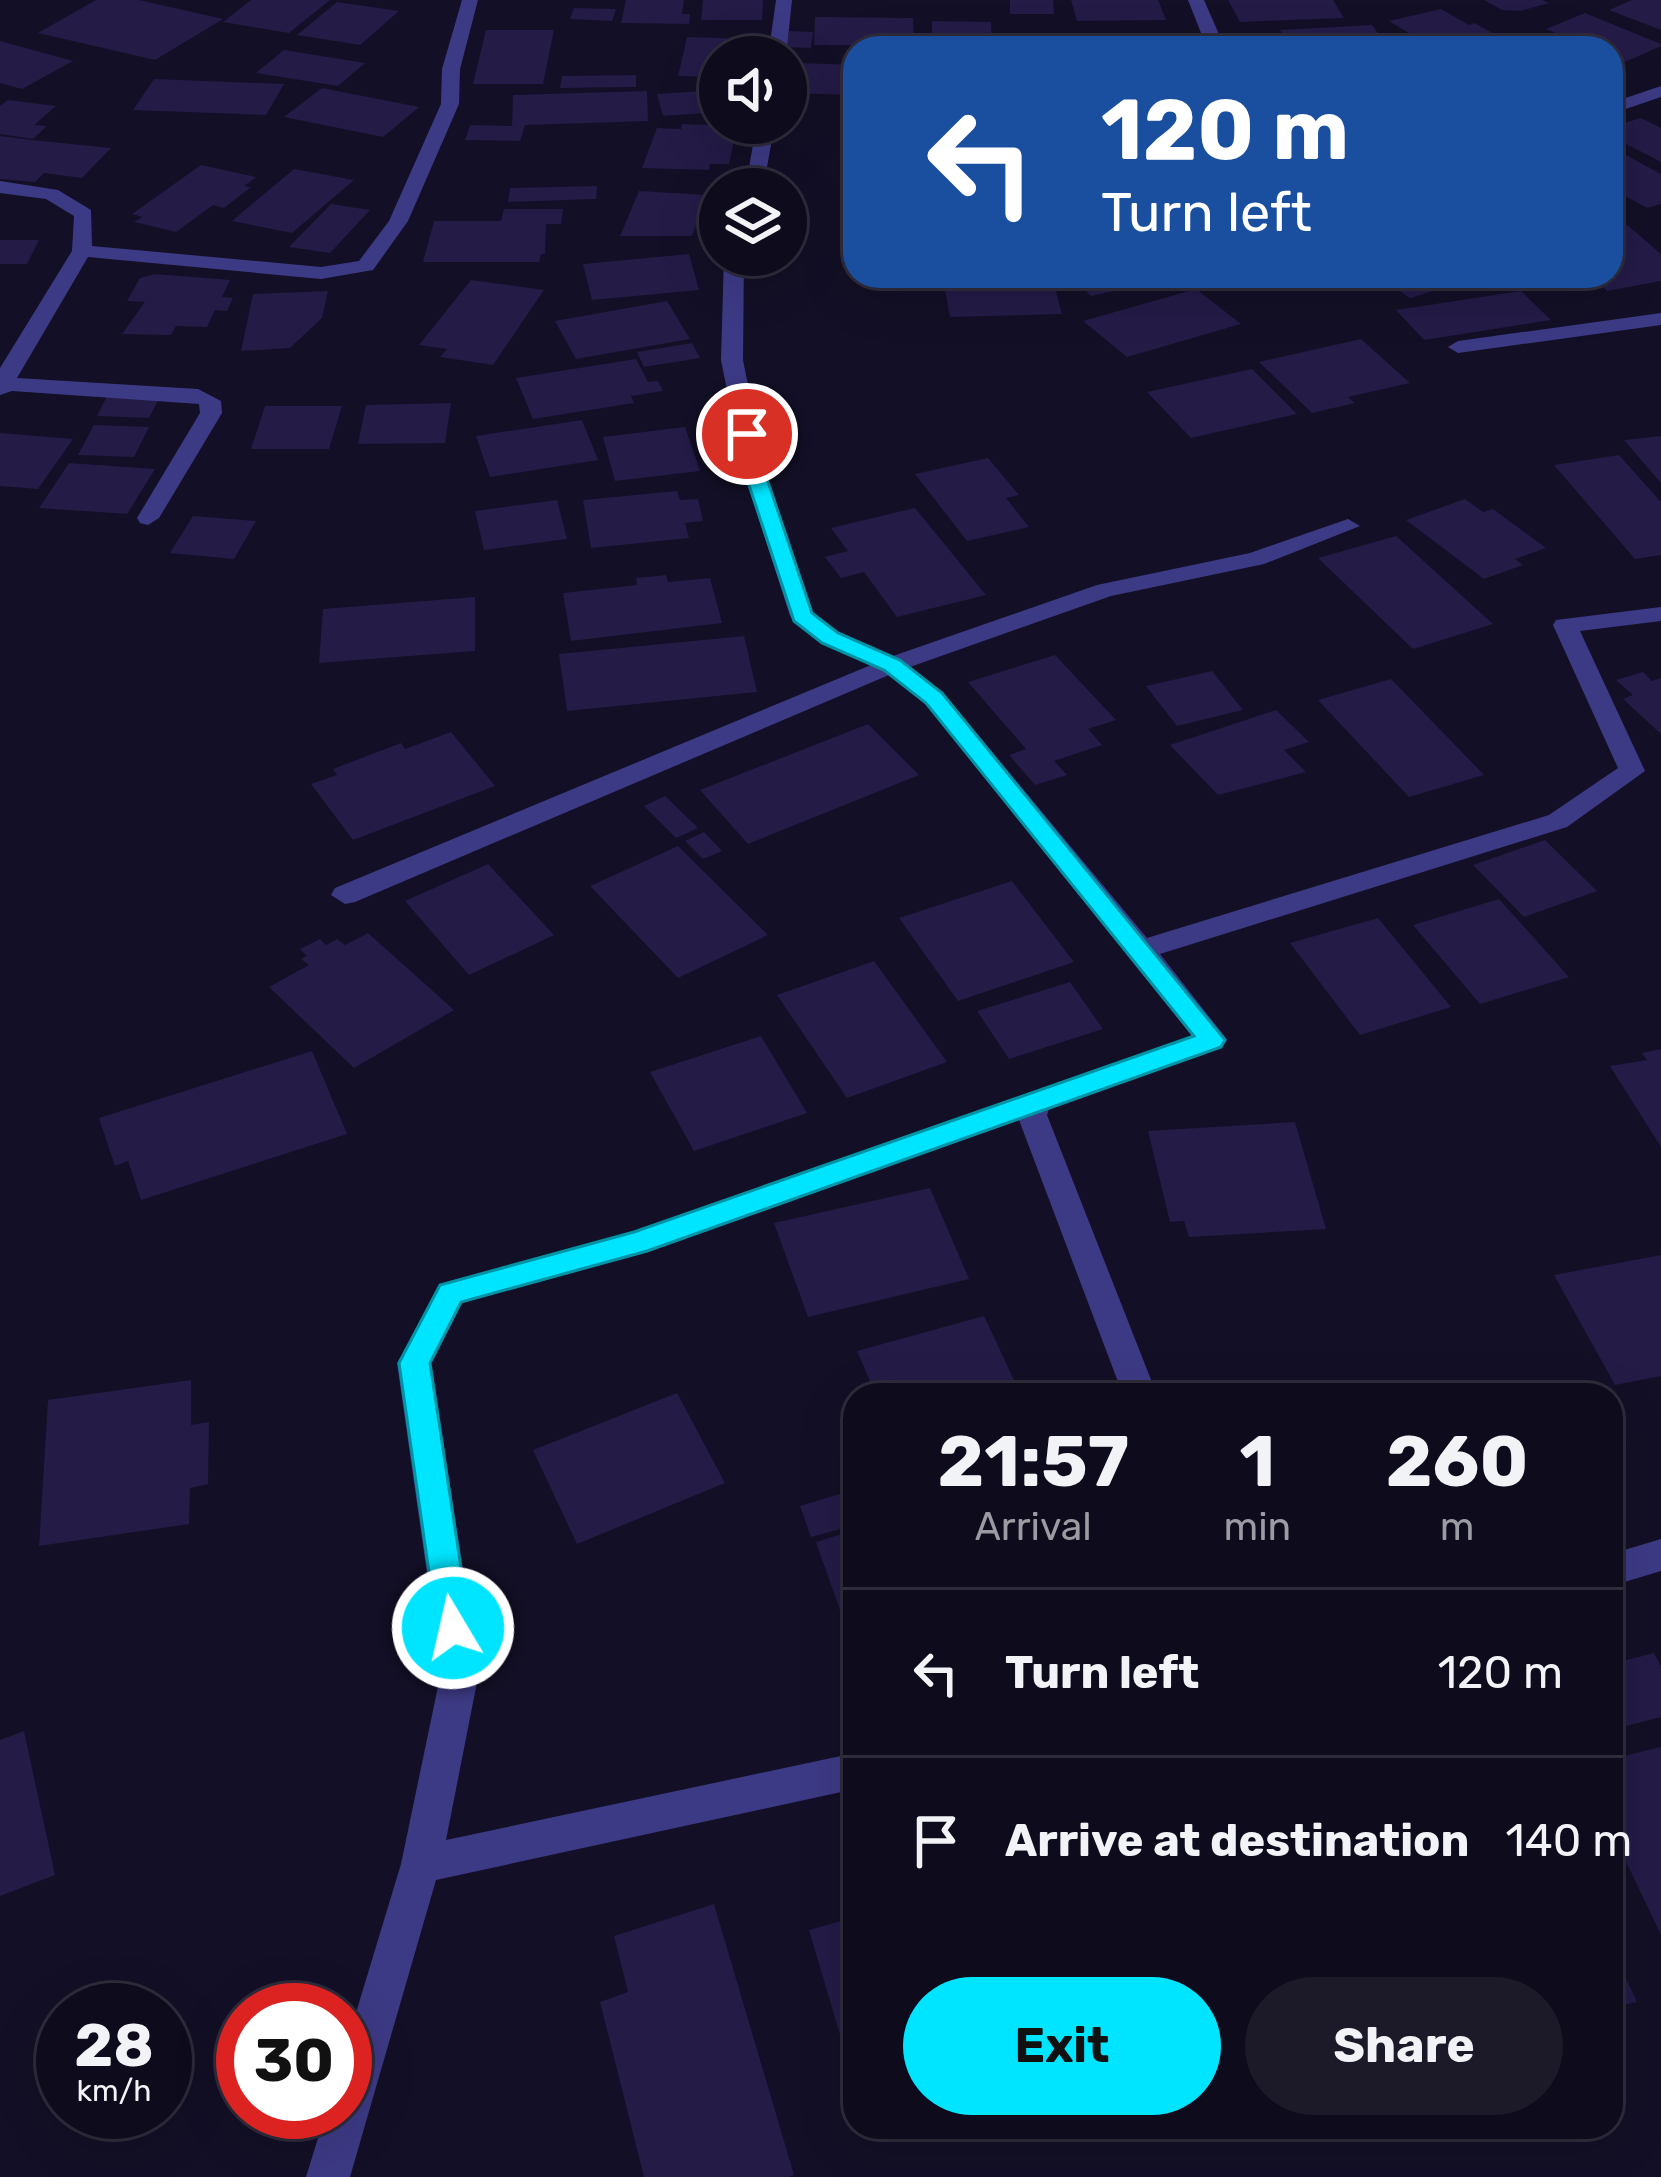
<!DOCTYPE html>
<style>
:root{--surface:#0e0b1c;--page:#1c1929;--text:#f1f3f6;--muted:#9b9ba3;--line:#2e2b3b;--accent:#00e5ff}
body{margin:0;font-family:Rubik,sans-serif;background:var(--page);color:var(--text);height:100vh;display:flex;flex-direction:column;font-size:45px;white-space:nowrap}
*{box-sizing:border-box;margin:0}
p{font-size:39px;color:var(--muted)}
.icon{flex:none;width:66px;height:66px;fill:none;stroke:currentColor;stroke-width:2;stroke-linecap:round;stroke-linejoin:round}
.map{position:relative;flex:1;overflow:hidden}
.drawer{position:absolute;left:843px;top:1383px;width:780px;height:756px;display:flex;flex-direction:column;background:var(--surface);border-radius:36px;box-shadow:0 12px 48px #0002,0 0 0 3px var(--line)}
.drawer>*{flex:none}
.guide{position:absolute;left:843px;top:36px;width:780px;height:252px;border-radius:36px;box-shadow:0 12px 48px #0002,0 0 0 3px var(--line);background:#1a4fa0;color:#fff;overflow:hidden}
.buttons{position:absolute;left:699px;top:36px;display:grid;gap:24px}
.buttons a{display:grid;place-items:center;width:108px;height:108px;border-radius:50%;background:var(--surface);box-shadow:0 12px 48px #0002,0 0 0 3px var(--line);font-size:60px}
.speed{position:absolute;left:36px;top:1983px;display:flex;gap:24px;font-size:60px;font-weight:700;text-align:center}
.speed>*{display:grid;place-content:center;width:156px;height:156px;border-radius:50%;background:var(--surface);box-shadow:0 12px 48px #0002,0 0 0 3px var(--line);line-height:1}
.speed small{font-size:30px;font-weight:400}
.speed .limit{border:18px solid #d22;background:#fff;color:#111}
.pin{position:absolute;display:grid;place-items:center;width:102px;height:102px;color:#fff;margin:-51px;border:6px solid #fff;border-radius:50%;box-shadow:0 3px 12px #0007}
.me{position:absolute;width:132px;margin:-66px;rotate:351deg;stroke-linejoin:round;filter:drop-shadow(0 0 9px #0008)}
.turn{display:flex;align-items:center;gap:42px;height:252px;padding:0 60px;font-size:54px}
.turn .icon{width:156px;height:156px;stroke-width:2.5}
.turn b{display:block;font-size:84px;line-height:102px}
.eta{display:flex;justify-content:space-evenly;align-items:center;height:204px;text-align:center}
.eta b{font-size:72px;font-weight:700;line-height:84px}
.action{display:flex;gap:24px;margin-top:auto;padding:24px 60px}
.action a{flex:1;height:138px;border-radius:72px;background:var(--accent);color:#111;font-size:48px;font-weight:700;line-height:138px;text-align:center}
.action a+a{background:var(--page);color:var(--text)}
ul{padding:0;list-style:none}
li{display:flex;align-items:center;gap:36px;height:168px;padding:0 60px;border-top:3px solid var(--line)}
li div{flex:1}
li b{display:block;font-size:45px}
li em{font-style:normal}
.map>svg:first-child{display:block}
.building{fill:#241b47}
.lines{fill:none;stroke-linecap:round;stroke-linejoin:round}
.street{fill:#3d3a85;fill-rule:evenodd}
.route{fill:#00e5ff;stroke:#0095a6;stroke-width:3}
</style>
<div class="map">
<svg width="1661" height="2177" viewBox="0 0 1661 2177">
<rect width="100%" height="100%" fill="#130f26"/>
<g class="building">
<polygon points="96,0 139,0 223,19 155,60 38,33"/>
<polygon points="251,0 330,0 289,33 223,22"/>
<polygon points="626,0 684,0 682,14 690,14 689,24 621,23"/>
<polygon points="703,0 763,0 762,20 701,20"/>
<polygon points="1010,0 1053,0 1054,14 1010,14"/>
<polygon points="1071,0 1158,0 1166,20 1077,21"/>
<polygon points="1228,0 1333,0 1344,18 1240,22"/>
<polygon points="1484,0 1542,0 1549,3 1520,11 1502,10"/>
<polygon points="1632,0 1661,0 1661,30 1609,10"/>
<polygon points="337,2 399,11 360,45 297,35"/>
<polygon points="574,8 616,9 612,21 570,19"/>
<polygon points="1441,9 1469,25 1475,23 1499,37 1456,48 1434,48 1389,21"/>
<polygon points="1585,13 1661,44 1661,46 1625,62 1611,56 1611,48 1592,48 1546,29"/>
<polygon points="815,17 913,18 914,45 814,45"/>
<polygon points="932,21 991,22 992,48 932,48"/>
<polygon points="1372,25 1389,48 1291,48 1280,30"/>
<polygon points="486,30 554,30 543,84 473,84"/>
<polygon points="789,31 813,32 811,48 786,47"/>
<polygon points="1169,35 1178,48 1119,48 1114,40"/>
<polygon points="1049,36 1080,36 1084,48 1052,48"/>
<polygon points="687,37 751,39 747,57 720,57 720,77 678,76"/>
<polygon points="0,41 73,61 22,89 0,83"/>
<polygon points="284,50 365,63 338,86 256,73"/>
<polygon points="799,63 855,65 850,95 792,93"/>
<polygon points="636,75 636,87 560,88 562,76"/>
<polygon points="154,79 284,84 266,115 133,110"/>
<polygon points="322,88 419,107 383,137 284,117"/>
<polygon points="720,90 720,112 663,116 657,94"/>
<polygon points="647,91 648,121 525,125 520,141 465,140 470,125 512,126 513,95"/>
<polygon points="8,100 56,106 34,125 47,126 33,139 0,134 0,106"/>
<polygon points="1641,118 1661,128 1661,162 1611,136 1611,127"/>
<polygon points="682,124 737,126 729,164 710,164 709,170 642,168 657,128 681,129"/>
<polygon points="0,136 32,140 111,148 82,178 44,173 35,182 0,179"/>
<polygon points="1611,147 1661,174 1661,204 1647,208 1611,188"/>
<polygon points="201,165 256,177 244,186 251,187 224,208 213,205 176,232 134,222 142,217 132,214"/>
<polygon points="294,169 354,180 292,233 232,221"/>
<polygon points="597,186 596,199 508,202 510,188"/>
<polygon points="639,191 707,195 692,236 620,236"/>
<polygon points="331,204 370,210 330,253 289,247"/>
<polygon points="504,209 563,209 561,224 546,224 545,254 541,254 539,262 423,262 434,221 501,221"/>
<polygon points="1619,218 1661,254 1661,281 1607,291 1591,276 1611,276 1611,220"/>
<polygon points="0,240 39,240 27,264 0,264"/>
<polygon points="689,254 699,290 592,300 583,264"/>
<polygon points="155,274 230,280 222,297 233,298 227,311 215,310 207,327 176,326 171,335 122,334 145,302 127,301 140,278"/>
<polygon points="1052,276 1062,314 950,317 943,279"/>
<polygon points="1071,276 1176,276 1176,278 1091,296"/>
<polygon points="1378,276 1479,276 1479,277 1410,298"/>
<polygon points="471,280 544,290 493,365 440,357 447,349 419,345"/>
<polygon points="1196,289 1241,324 1127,357 1083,321"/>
<polygon points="328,291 322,318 290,348 241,351 253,294"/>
<polygon points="1521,291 1551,320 1424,340 1396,310"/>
<polygon points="667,301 690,339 576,359 555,321"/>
<polygon points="1361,339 1410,383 1348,397 1355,403 1312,413 1259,362"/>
<polygon points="692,343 700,358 644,367 637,352"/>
<polygon points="636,359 648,382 658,381 663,391 631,396 634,403 533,419 516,378"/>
<polygon points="1252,369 1297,414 1191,438 1147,392"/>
<polygon points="107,396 159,398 149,418 97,416"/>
<polygon points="451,403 445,443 358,444 366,405"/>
<polygon points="265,406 342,406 329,449 251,449"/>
<polygon points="582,420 598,460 490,477 476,436"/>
<polygon points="94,425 149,427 134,457 78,455"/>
<polygon points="685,427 700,471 615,481 603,437"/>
<polygon points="0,433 73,439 38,489 0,486"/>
<polygon points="1661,436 1661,483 1624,440"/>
<polygon points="1619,455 1661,502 1661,555 1635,559 1554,465"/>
<polygon points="988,458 1019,495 1006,498 1029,527 967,541 915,474"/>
<polygon points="69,463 155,469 127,514 39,508"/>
<polygon points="677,491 680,500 698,499 703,521 685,523 689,538 591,548 583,500"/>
<polygon points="1465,499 1483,512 1493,509 1546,548 1515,559 1523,565 1484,579 1406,520"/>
<polygon points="557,500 567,539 484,550 475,511"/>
<polygon points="915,508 986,595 897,617 864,572 841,578 825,557 848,551 831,528"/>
<polygon points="193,516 256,521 234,559 170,553"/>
<polygon points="1396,536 1493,624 1413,649 1318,558"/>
<polygon points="666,575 668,582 710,578 722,623 571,641 563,593 637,585 636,578"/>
<polygon points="475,597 475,651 319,663 323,609"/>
<polygon points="744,636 757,692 567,711 559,654"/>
<polygon points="1055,655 1116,720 1088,729 1102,745 1054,761 1067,775 1035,785 1009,755 1026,749 968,682"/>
<polygon points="1212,671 1243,710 1177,726 1146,686"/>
<polygon points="1643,672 1652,681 1661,678 1661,734 1623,699 1633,695 1616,680"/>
<polygon points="1391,679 1484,775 1409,797 1318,700"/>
<polygon points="1276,710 1309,742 1284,750 1306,772 1218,795 1170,745"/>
<polygon points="868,724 919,775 748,844 700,790"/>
<polygon points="451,732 495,786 353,840 311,784 337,775 333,769 401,743 405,749"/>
<polygon points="665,796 698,828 676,838 644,806"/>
<polygon points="704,832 722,851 703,859 685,841"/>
<polygon points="1545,840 1597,891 1524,917 1473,865"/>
<polygon points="678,846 768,935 678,978 590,886"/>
<polygon points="488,864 554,935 469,975 405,901"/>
<polygon points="1012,881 1074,962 958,1001 899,918"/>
<polygon points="1499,899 1569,977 1480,1004 1413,925"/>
<polygon points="1378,918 1451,1007 1360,1035 1290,943"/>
<polygon points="368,933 454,1010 354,1068 269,987 309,965 301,959 307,956 300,949 320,939 326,945 337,939 345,945"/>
<polygon points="874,961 947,1062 847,1098 777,995"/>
<polygon points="1070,982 1103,1029 1009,1059 977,1011"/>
<polygon points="761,1036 807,1113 694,1151 650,1072"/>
<polygon points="1661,1049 1661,1147 1610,1066 1647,1060 1642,1053"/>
<polygon points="312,1051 347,1134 141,1200 128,1161 115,1166 99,1118"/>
<polygon points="1295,1122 1326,1229 1189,1237 1184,1221 1170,1222 1148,1131"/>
<polygon points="930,1188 969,1279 808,1317 774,1223"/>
<polygon points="1661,1255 1661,1376 1615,1385 1554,1275"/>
<polygon points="984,1316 1021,1395 876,1395 857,1351"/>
<polygon points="191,1380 191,1425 209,1422 208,1484 190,1488 189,1524 39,1546 48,1400"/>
<polygon points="677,1393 725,1483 577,1544 533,1450"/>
<polygon points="843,1493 855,1525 811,1537 800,1506"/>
<polygon points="855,1530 855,1650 854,1650 816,1542"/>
<polygon points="1654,1653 1661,1666 1661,1717 1611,1730 1611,1664"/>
<polygon points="24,1731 55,1875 0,1896 0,1740"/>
<polygon points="1661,1747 1661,1935 1611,1830 1611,1759"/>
<polygon points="714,1904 794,2175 789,2177 644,2177 600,2002 628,1992 614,1936"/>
<polygon points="855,1917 855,2082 854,2082 809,1930"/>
<polygon points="1611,1947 1637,2002 1611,2008"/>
</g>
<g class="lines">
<g class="street">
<polygon points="462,0 478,0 460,69 459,104 408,221 373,270 321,279 88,257 17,378 198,389 221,401 222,413 159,518 148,525 140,523 137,518 200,413 199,404 12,391 0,395 0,368 72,251 74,216 46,199 0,193 0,181 58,190 91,210 92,246 321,267 359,261 389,221 441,104 442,69"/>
<polygon points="776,0 792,0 786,57 768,57"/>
<polygon points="1188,0 1204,0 1225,48 1207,48"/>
<polygon points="1661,86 1661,97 1611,114 1611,103"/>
<polygon points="757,123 775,123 763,189 745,189"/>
<polygon points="724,255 744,255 743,360 765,470 813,613 839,633 893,656 1097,585 1250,553 1348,519 1360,526 1264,564 1111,596 910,667 943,693 1147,938 1549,815 1618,768 1553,625 1556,620 1661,607 1661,621 1580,631 1645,771 1567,827 1160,954 1222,1033 1227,1040 1222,1047 1049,1109 1047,1115 1157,1395 1123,1395 1019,1120 648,1252 462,1303 431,1363 479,1672 446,1840 855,1753 855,1789 436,1880 350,2177 306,2177 326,2112 345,2112 345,2049 401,1864 441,1672 397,1363 440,1284 633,1232 1192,1036 925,703 889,675 355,902 345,904 331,895 335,888 871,665 821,643 790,616 743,470 721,360"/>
<polygon points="1661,313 1661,325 1458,353 1448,347 1458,341"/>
<polygon points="1661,1539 1661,1571 1611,1586 1611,1554"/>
</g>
</g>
<polygon class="route" points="747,428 757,434 764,470 812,613 838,633 900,660 942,693 1225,1040 1221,1047 647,1251 461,1302 430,1363 470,1628 465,1639 453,1643 442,1639 437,1628 399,1363 440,1285 634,1232 1194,1036 926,703 884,670 822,643 794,621 744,470 737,434"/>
</svg>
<div class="buttons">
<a><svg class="icon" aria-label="sound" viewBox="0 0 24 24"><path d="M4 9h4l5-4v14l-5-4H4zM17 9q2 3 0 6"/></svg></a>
<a><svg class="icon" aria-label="layers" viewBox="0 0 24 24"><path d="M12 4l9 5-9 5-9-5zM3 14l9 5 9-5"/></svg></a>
</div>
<div class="speed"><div>28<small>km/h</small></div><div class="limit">30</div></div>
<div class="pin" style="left:747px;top:434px;background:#d93025"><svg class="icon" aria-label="arrive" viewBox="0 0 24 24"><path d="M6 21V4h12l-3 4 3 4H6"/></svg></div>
<svg class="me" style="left:453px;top:1628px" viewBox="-20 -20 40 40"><circle r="17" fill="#00e5ff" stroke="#fff" stroke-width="3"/><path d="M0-11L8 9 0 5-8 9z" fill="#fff"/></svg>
<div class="guide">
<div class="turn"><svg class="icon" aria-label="left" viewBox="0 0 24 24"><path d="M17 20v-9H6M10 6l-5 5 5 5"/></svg><div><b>120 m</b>Turn left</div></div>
</div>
<section class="drawer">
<div class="eta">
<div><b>21:57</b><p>Arrival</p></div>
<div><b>1</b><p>min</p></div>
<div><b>260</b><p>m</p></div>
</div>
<ul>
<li><svg class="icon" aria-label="left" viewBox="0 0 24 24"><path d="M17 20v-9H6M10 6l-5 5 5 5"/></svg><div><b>Turn left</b></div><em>120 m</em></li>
<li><svg class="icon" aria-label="arrive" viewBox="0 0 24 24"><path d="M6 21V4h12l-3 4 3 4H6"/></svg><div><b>Arrive at destination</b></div><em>140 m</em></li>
</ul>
<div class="action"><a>Exit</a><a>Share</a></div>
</section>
</div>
